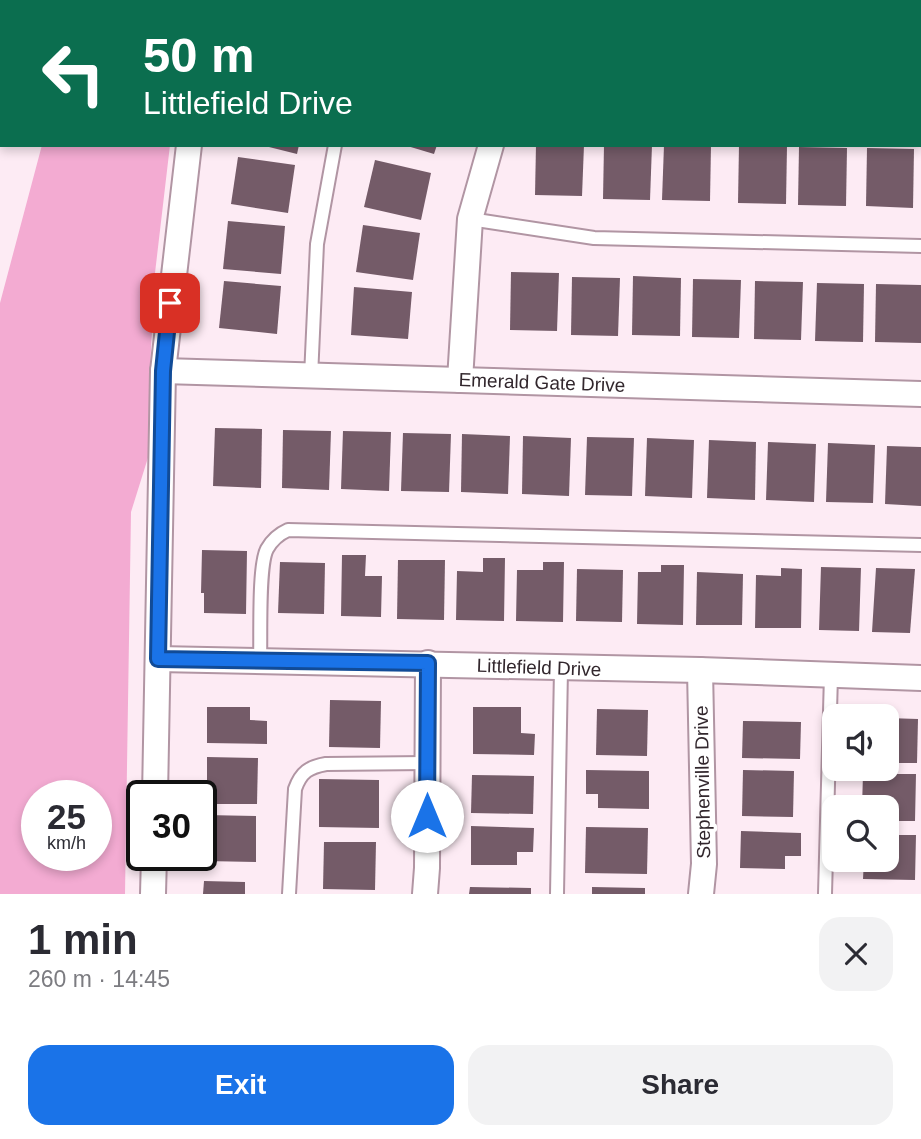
<!DOCTYPE html>
<meta charset="utf-8">
<style>
:root{--surface:#fff;--page:#f2f2f3;--text:#2b2b33;--muted:#7c7c81;--accent:#1a73e8}
body{margin:0;font-family:Arial,sans-serif;background:var(--page);color:var(--text);height:100vh;display:flex;flex-direction:column;font-size:26px;white-space:nowrap}
*{box-sizing:border-box;margin:0}
p{font-size:23px;color:var(--muted)}
.icon{flex:none;width:38px;height:38px;fill:none;stroke:currentColor;stroke-width:2;stroke-linecap:round;stroke-linejoin:round}
.map{position:relative;height:894px;overflow:hidden}
.details{display:flex;flex-direction:column;background:var(--surface);flex:1}
.details>*{flex:none}
.hud{position:absolute;left:0px;top:0px;width:922px;height:147px;box-shadow:0 4px 10px #0003;background:#0b6e4f;color:#fff;overflow:hidden}
.controls{position:absolute;left:822px;top:704px;display:grid;gap:14px}
.controls a{display:grid;place-items:center;width:77px;height:77px;border-radius:14px;background:var(--surface);box-shadow:0 4px 10px #0003;font-size:35px}
.speed{position:absolute;left:21px;top:780px;display:flex;gap:14px;font-size:35px;font-weight:700;text-align:center}
.speed>*{display:grid;place-content:center;width:91px;height:91px;border-radius:50%;background:var(--surface);box-shadow:0 4px 10px #0003;line-height:1}
.speed small{font-size:18px;font-weight:400}
.speed .limit{border:4px solid #111;border-radius:10px;background:#fff;color:#111}
.pin{position:absolute;display:grid;place-items:center;width:60px;height:60px;color:#fff;margin:-30px;border-radius:14px;box-shadow:0 4px 10px #0006}
.me{position:absolute;width:77px;margin:-38px;rotate:0deg;stroke-linejoin:round;filter:drop-shadow(0 0 5px #0008)}
.turn{display:flex;align-items:center;gap:24px;height:147px;padding:0 28px;font-size:32px}
.turn .icon{width:91px;height:91px;stroke-width:2.5}
.turn b{display:block;font-size:49px;line-height:60px}
.round{display:grid;place-items:center;flex:none;width:74px;height:74px;border-radius:21px;background:var(--page)}
.summary{display:flex;align-items:center;justify-content:space-between;height:119px;padding:0 28px}
h1{font-size:42px;font-weight:700;line-height:52px}
.cta{display:flex;gap:14px;margin-top:auto;padding:14px 28px}
.cta a{flex:1;height:80px;border-radius:21px;background:var(--accent);color:#fff;font-size:28px;font-weight:700;line-height:80px;text-align:center}
.cta a+a{background:var(--page);color:var(--text)}
.map>svg:first-child{display:block}
.green{fill:#f3abd2;fill-rule:evenodd}
.building{fill:#745b68}
.lines{fill:none;stroke-linecap:round;stroke-linejoin:round}
.service-casing{stroke:#b195a3;stroke-width:16}
.minor-casing{stroke:#b195a3;stroke-width:28}
.service{stroke:#fff;stroke-width:12}
.minor{stroke:#fff;stroke-width:24}
.route-casing{stroke:#114b97;stroke-width:18}
.route{stroke:#1a73e8;stroke-width:12}
.labels{text-anchor:middle;stroke-width:7;stroke-linejoin:round;paint-order:stroke}
.street-label{font-size:19px;fill:#32272d;stroke:#fff}
</style>
<div class="map">
<svg width="921" height="894" viewBox="0 0 921 894">
<rect width="100%" height="100%" fill="#fdebf4"/>
<path class="green" d="M42 145H170L155 273 150 369 151 448 131 512 125 894H0V303ZM37 796H96V856H37Z"/>
<g class="building">
<polygon points="261,145 299,145 297,154"/>
<polygon points="404,145 437,145 434,154"/>
<polygon points="536,145 584,145 582,196 535,195"/>
<polygon points="604,145 652,145 650,200 603,199"/>
<polygon points="664,145 711,145 710,201 662,200"/>
<polygon points="739,145 787,146 786,204 738,203"/>
<polygon points="799,147 847,148 846,206 798,205"/>
<polygon points="867,148 914,149 913,208 866,206"/>
<polygon points="238,157 295,165 288,213 231,204"/>
<polygon points="375,160 431,173 421,220 364,207"/>
<polygon points="228,221 285,226 281,274 223,269"/>
<polygon points="363,225 420,233 413,280 356,272"/>
<polygon points="511,272 559,273 557,331 510,330"/>
<polygon points="633,276 681,278 680,336 632,335"/>
<polygon points="572,277 620,278 618,336 571,335"/>
<polygon points="693,279 741,280 739,338 692,337"/>
<polygon points="224,281 281,286 277,334 219,328"/>
<polygon points="755,281 803,282 801,340 754,339"/>
<polygon points="817,283 864,284 863,342 815,341"/>
<polygon points="876,284 921,285 921,343 875,342"/>
<polygon points="354,287 412,292 408,339 351,335"/>
<polygon points="215,428 262,429 261,488 213,486"/>
<polygon points="283,430 331,431 329,490 282,488"/>
<polygon points="343,431 391,432 389,491 341,489"/>
<polygon points="403,433 451,434 449,492 401,491"/>
<polygon points="462,434 510,436 508,494 461,492"/>
<polygon points="523,436 571,438 569,496 522,494"/>
<polygon points="587,437 634,438 632,496 585,495"/>
<polygon points="647,438 694,440 692,498 645,496"/>
<polygon points="709,440 756,442 755,500 707,498"/>
<polygon points="768,442 816,444 814,502 766,500"/>
<polygon points="828,443 875,445 873,503 826,502"/>
<polygon points="887,446 921,447 921,506 885,504"/>
<polygon points="202,550 247,551 246,614 204,613 204,593 201,593"/>
<polygon points="342,555 366,555 365,576 382,576 381,617 341,616"/>
<polygon points="483,558 505,558 504,621 456,620 457,571 483,572"/>
<polygon points="398,560 445,560 444,620 397,619"/>
<polygon points="280,562 325,563 324,614 278,613"/>
<polygon points="543,562 564,562 563,622 516,621 517,570 543,570"/>
<polygon points="661,565 684,565 683,625 637,624 638,572 661,572"/>
<polygon points="821,567 861,568 859,631 819,630"/>
<polygon points="781,568 802,569 801,628 755,628 756,575 781,576"/>
<polygon points="876,568 915,569 910,633 872,632"/>
<polygon points="577,569 623,570 622,622 576,621"/>
<polygon points="697,572 743,574 742,625 696,625"/>
<polygon points="330,700 381,701 380,748 329,747"/>
<polygon points="207,707 250,707 250,720 267,721 267,744 207,743"/>
<polygon points="473,707 521,707 521,733 535,734 534,755 473,754"/>
<polygon points="597,709 648,710 647,756 596,755"/>
<polygon points="887,718 918,719 917,763 887,763"/>
<polygon points="743,721 801,722 800,759 742,758"/>
<polygon points="207,757 258,758 257,804 207,804"/>
<polygon points="586,770 649,771 649,809 598,808 598,794 586,794"/>
<polygon points="743,770 794,771 793,817 742,816"/>
<polygon points="863,774 916,774 915,821 887,821 887,807 862,807"/>
<polygon points="472,775 534,776 533,814 471,813"/>
<polygon points="319,779 379,780 379,828 319,827"/>
<polygon points="205,815 256,816 256,862 205,861"/>
<polygon points="471,826 534,828 533,852 517,852 517,865 471,865"/>
<polygon points="586,827 648,828 647,874 585,873"/>
<polygon points="741,831 801,833 801,856 785,856 785,869 740,868"/>
<polygon points="887,835 916,835 915,880 863,879 864,859 887,859"/>
<polygon points="324,842 376,842 375,890 323,889"/>
<polygon points="204,881 245,882 245,894 203,894"/>
<polygon points="470,887 531,888 531,894 469,894"/>
<polygon points="592,887 645,888 645,894 592,894"/>
</g>
<g class="lines">
<defs>
<g id="service">
<polyline points="370,2 370,0"/>
<polyline points="470,219 594,238 921,246"/>
<polyline points="311,377 317,244 335,145"/>
<path d="M260 661C261 638 258 566 267 549 272 540 279 534 288 530L921 545"/>
<path d="M289 894 295 789C301 772 309 767 326 764L427 763"/>
<polyline points="557,894 561,669"/>
<polyline points="825,894 831,675"/>
</g>
<g id="minor">
<polyline points="223,2 224,0"/>
<polyline points="528,2 528,0"/>
<polyline points="920,99 921,99"/>
<polyline points="163,371 921,394"/>
<polyline points="460,380 470,219 491,145"/>
<polyline points="158,659 700,670 921,678"/>
<polyline points="700,670 704,864 701,894"/>
<polyline points="155,796 163,371 189,145"/>
<polyline points="153,894 154,856"/>
<polyline points="425,894 427,868 428,663"/>
</g>
</defs>
<use href="#service" class="service-casing"/>
<use href="#minor" class="minor-casing"/>
<use href="#service" class="service"/>
<use href="#minor" class="minor"/>
</g>
<g class="lines">
<defs>
<polyline id="route" points="170,303 163,371 158,659 428,663 427,816"/>
</defs>
<use href="#route" class="route-casing"/>
<use href="#route" class="route"/>
</g>
<g class="labels">
<g class="street-label">
<text transform="translate(542 382) rotate(2)" y="7">Emerald Gate Drive</text>
<text transform="translate(539 667) rotate(2)" y="7">Littlefield Drive</text>
<text transform="translate(702 782) rotate(-91)" y="7">Stephenville Drive</text>
</g>
</g>
</svg>
<div class="controls">
<a><svg class="icon" aria-label="sound" viewBox="0 0 24 24"><path d="M4 9h4l5-4v14l-5-4H4zM17 9q2 3 0 6"/></svg></a>
<a><svg class="icon" aria-label="search" viewBox="0 0 24 24"><circle cx="10" cy="10" r="6"/><path d="M15 15l6 6"/></svg></a>
</div>
<div class="speed"><div>25<small>km/h</small></div><div class="limit">30</div></div>
<div class="pin" style="left:170px;top:303px;background:#d93025"><svg class="icon" aria-label="arrive" viewBox="0 0 24 24"><path d="M6 21V4h12l-3 4 3 4H6"/></svg></div>
<svg class="me" style="left:427px;top:816px" viewBox="-20 -20 40 40"><circle r="19" fill="#fff"/><path d="M0-13L10 11 0 6-10 11z" fill="#1a73e8"/></svg>
<div class="hud">
<div class="turn"><svg class="icon" aria-label="left" viewBox="0 0 24 24"><path d="M17 20v-9H6M10 6l-5 5 5 5"/></svg><div><b>50 m</b>Littlefield Drive</div></div>
</div>
</div>
<section class="details">
<div class="summary"><div><h1>1 min</h1><p>260 m · 14:45</p></div><a class="round"><svg class="icon" aria-label="close" viewBox="0 0 24 24"><path d="M6 6l12 12M18 6L6 18"/></svg></a></div>
<div class="cta"><a>Exit</a><a>Share</a></div>
</section>
